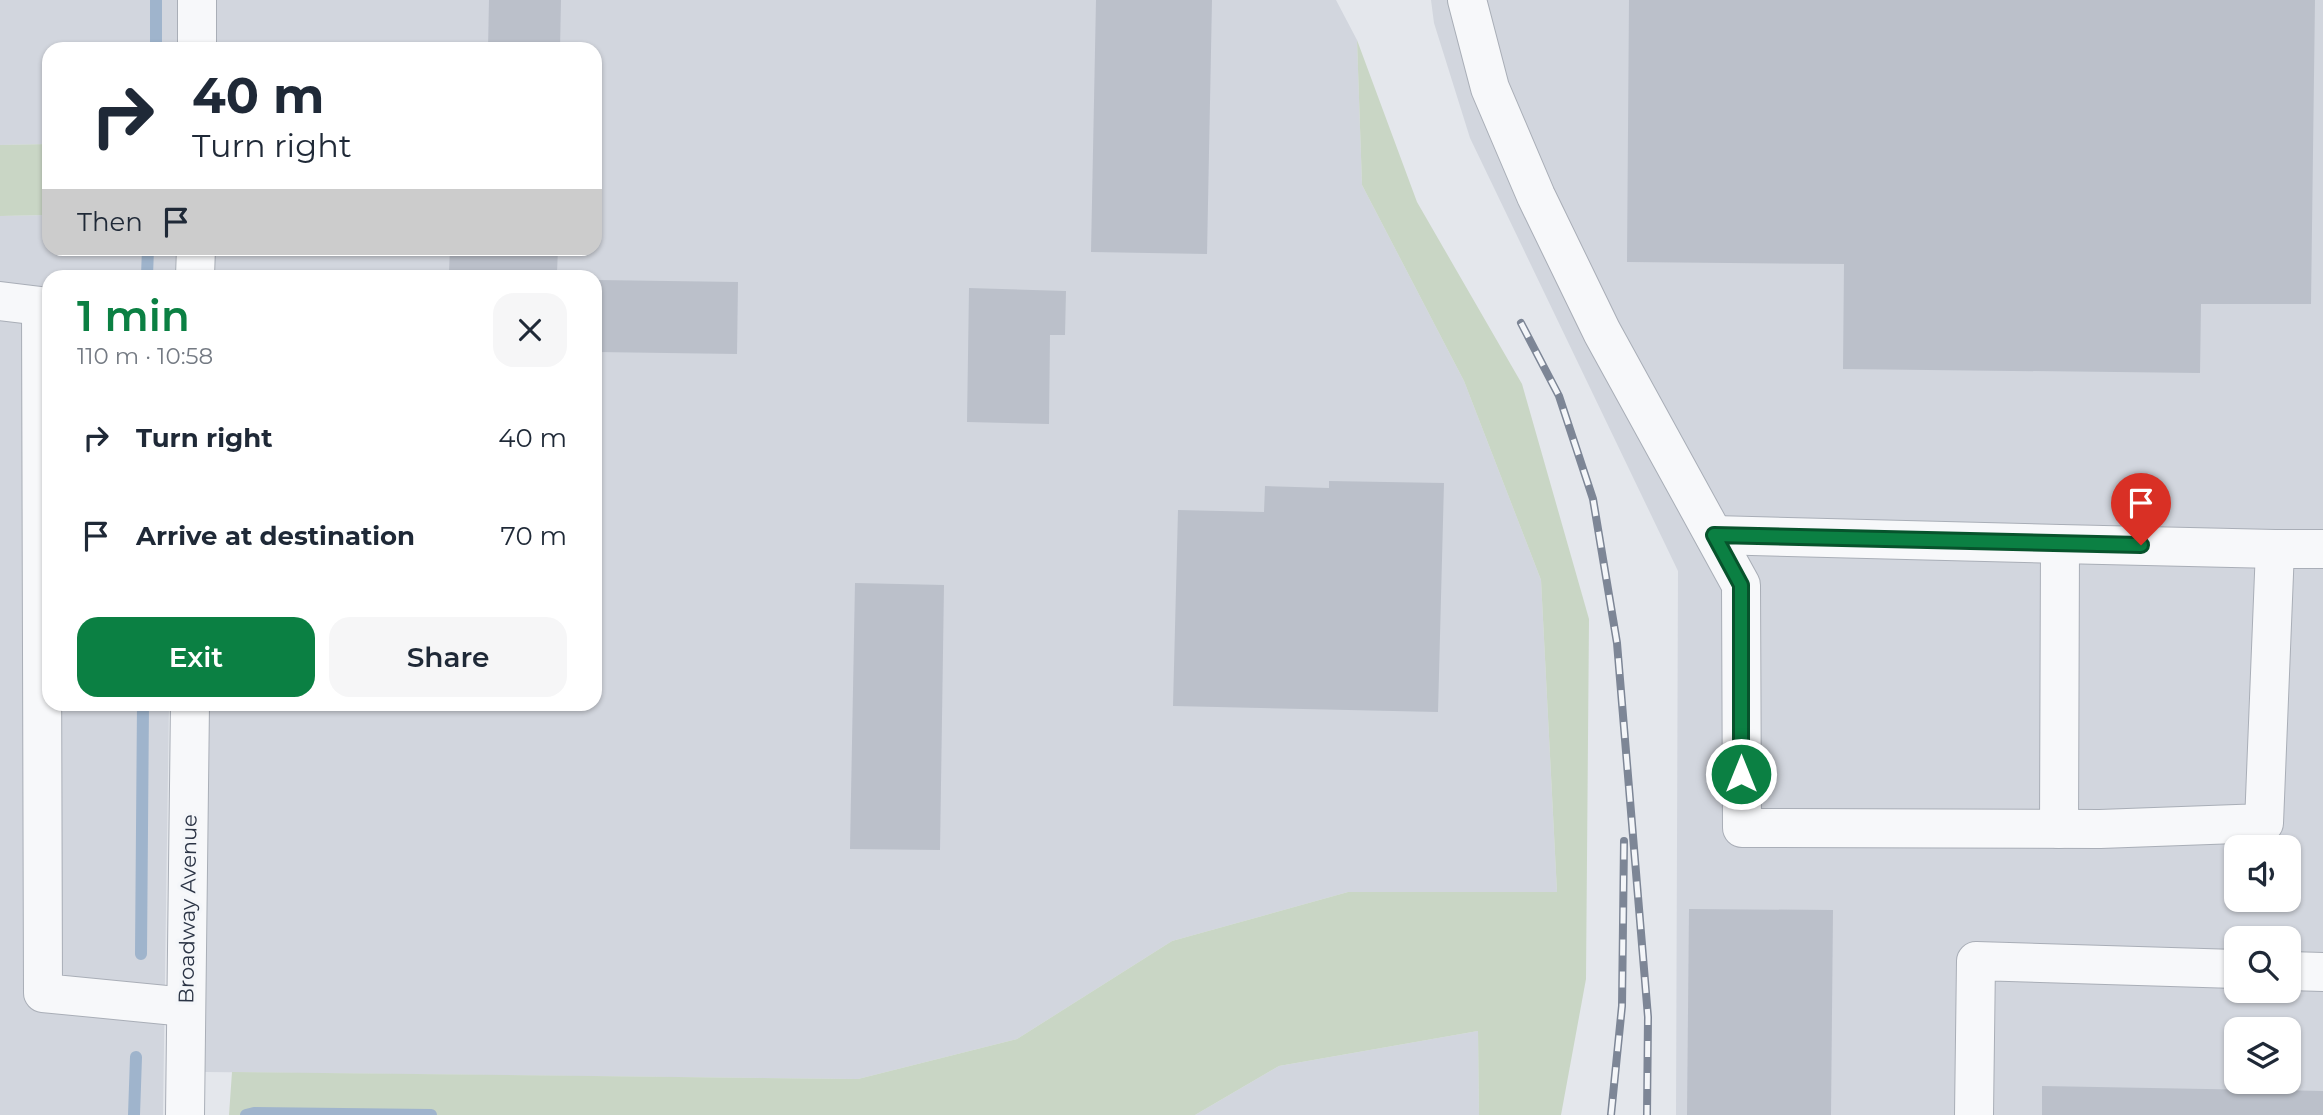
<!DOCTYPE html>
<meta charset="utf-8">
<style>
:root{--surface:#fff;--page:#f6f6f7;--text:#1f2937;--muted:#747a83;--accent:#0b8043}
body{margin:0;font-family:Montserrat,sans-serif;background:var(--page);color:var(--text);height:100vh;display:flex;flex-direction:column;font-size:26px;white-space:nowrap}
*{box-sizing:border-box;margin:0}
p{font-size:23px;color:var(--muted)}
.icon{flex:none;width:38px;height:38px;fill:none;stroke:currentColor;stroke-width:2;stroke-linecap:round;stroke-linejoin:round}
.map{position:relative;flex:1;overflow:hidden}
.details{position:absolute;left:42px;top:270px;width:560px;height:441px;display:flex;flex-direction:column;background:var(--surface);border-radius:21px;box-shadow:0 2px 5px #0004}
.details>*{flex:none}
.guide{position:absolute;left:42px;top:42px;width:560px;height:214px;border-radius:21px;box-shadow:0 2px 5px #0004;background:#fff;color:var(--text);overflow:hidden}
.fabs{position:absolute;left:2224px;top:835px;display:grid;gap:14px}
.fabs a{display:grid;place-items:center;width:77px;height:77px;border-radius:14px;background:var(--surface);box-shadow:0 2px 5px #0004;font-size:35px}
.pin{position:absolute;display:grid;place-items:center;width:60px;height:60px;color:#fff;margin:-72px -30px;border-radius:50% 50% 50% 0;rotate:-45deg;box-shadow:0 0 7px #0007}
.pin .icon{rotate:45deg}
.me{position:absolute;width:77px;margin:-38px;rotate:0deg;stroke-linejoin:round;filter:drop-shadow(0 0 5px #0008)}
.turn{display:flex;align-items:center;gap:24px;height:147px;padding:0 35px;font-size:32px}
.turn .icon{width:91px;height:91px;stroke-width:2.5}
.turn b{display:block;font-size:49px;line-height:60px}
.then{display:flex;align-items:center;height:66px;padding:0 35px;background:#0003;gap:14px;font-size:26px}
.round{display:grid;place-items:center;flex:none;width:74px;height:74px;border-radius:21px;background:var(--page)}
.summary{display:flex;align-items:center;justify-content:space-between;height:119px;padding:0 35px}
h1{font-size:42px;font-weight:600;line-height:52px;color:var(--accent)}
.action{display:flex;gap:14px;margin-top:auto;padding:14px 35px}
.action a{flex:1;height:80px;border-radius:21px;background:var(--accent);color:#fff;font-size:28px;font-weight:600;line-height:80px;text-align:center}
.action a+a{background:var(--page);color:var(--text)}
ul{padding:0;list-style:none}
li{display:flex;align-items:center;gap:21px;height:98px;padding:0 35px}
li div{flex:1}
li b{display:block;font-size:26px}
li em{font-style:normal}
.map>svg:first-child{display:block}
.built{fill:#d2d6de;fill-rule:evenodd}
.green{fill:#c9d6c5}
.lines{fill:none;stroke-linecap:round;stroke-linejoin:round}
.stream{stroke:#9fb4cc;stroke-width:12}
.building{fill:#bbc0ca}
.minor-casing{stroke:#a9aeb7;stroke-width:40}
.minor{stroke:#f7f8fa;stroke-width:38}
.rail-casing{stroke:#7d8696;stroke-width:8}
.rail{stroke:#f4f6f9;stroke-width:5;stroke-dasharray:16;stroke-linecap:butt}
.route-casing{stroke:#07532c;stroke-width:18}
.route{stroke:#0b8043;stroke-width:12}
.labels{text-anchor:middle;stroke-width:7;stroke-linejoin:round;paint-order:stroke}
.street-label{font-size:21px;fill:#2b3445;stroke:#f4f6f9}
</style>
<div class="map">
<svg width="2323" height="1115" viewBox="0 0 2323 1115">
<rect width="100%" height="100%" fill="#e4e7ec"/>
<g class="built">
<polygon points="0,0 179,0 178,49 49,49 49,144 0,145"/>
<polygon points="217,0 1336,0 1357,40 1362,185 1464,381 1541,580 1557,892 1348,892 1172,941 1017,1039 858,1079 205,1072 209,704 595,704 595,276 214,276 214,249 595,248 595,49 216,49"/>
<path d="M1431 0H2323V1115H1676L1678 571 1470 138 1434 23ZM2236 847H2289V900H2236ZM2236 938H2289V990H2236ZM2236 1029H2289V1082H2236Z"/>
<polygon points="49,215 49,248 176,249 175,276 49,276 49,704 169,704 163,1115 0,1115 0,216"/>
<polygon points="1478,1031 1479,1115 1195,1115 1279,1066"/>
</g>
<g class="green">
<polygon points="1357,40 1417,202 1522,384 1589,619 1586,979 1561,1115 1479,1115 1478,1031 1279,1066 1195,1115 229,1115 232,1072 858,1079 1017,1039 1172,941 1348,892 1557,892 1541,580 1464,381 1362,185"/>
<polygon points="49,144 49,215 0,216 0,145"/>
</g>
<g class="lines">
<g class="stream">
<polyline points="156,0 156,49"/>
<polyline points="147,276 148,248"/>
<polyline points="141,954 143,704"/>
<polyline points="134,1115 136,1057"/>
<polyline points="246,1115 254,1113 431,1115"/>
</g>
</g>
<g class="building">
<polygon points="489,0 561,0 560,49 488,49"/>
<polygon points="1096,0 1212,0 1207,254 1091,252"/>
<polygon points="1629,0 2315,0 2311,304 2201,304 2200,373 1843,369 1844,264 1627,262"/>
<polygon points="450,248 558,248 557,273 449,272"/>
<polygon points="598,280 738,282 737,354 597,352"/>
<polygon points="969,288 1066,291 1065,335 1050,335 1049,424 967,422"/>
<polygon points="1329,481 1444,483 1438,712 1173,706 1178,510 1264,512 1265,486 1329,488"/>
<polygon points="855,583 944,585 940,850 850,849"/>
<polygon points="1689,909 1833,910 1831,1115 1687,1115"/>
<polygon points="2042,1086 2323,1091 2323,1115 2042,1115"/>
</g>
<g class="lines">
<defs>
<g id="minor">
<polyline points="1467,0 1490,88 1536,196 1602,332 1741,585 1742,828 2100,829 2264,823 2275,549 2323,549"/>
<polyline points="197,49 197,0"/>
<polyline points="195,276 196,248"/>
<polyline points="0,301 49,307"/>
<polyline points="41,307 43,993 186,1007"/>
<polyline points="1714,535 2060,544"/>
<polyline points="2059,829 2060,544 2275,549"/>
<polyline points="2289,971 2323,972"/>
<polyline points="185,1115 190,704"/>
<polyline points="1974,1115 1976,961 2236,969"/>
</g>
</defs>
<use href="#minor" class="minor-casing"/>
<use href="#minor" class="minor"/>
<defs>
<g id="rail">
<polyline points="1521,323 1559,396 1593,499 1617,643 1648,1017 1647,1115"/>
<polyline points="1611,1115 1622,1006 1624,841"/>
</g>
</defs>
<use href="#rail" class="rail-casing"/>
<use href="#rail" class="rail"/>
</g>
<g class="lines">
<defs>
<polyline id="route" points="1741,774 1741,585 1714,535 2141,545"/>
</defs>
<use href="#route" class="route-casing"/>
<use href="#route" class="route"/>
</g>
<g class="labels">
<g class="street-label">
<text transform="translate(188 909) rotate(-89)" y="7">Broadway Avenue</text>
</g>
</g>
</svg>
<div class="fabs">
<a><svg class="icon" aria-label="sound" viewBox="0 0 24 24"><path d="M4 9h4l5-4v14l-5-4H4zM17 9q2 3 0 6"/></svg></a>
<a><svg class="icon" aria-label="search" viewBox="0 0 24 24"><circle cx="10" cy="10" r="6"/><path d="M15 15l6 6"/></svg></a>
<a><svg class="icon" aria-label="layers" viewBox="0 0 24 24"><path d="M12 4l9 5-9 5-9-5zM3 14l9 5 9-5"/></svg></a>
</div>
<div class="pin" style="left:2141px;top:545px;background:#d93025"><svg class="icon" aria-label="arrive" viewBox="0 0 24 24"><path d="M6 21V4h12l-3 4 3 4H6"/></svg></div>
<svg class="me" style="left:1741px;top:774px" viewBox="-20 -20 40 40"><circle r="17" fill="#0b8043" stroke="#fff" stroke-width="3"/><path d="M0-11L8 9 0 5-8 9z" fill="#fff"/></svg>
<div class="guide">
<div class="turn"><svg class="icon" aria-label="right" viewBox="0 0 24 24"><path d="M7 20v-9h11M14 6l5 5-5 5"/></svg><div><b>40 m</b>Turn right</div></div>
<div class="then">Then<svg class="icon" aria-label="arrive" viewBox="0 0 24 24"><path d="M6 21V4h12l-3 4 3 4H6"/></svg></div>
</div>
<section class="details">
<div class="summary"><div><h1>1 min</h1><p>110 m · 10:58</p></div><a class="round"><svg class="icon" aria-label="close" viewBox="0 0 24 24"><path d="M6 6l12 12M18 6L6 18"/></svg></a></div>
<ul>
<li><svg class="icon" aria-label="right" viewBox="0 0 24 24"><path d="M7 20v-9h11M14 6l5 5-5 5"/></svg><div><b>Turn right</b></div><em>40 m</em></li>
<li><svg class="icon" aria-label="arrive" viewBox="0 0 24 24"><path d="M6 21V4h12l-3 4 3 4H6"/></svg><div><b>Arrive at destination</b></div><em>70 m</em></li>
</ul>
<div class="action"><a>Exit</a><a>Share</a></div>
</section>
</div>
